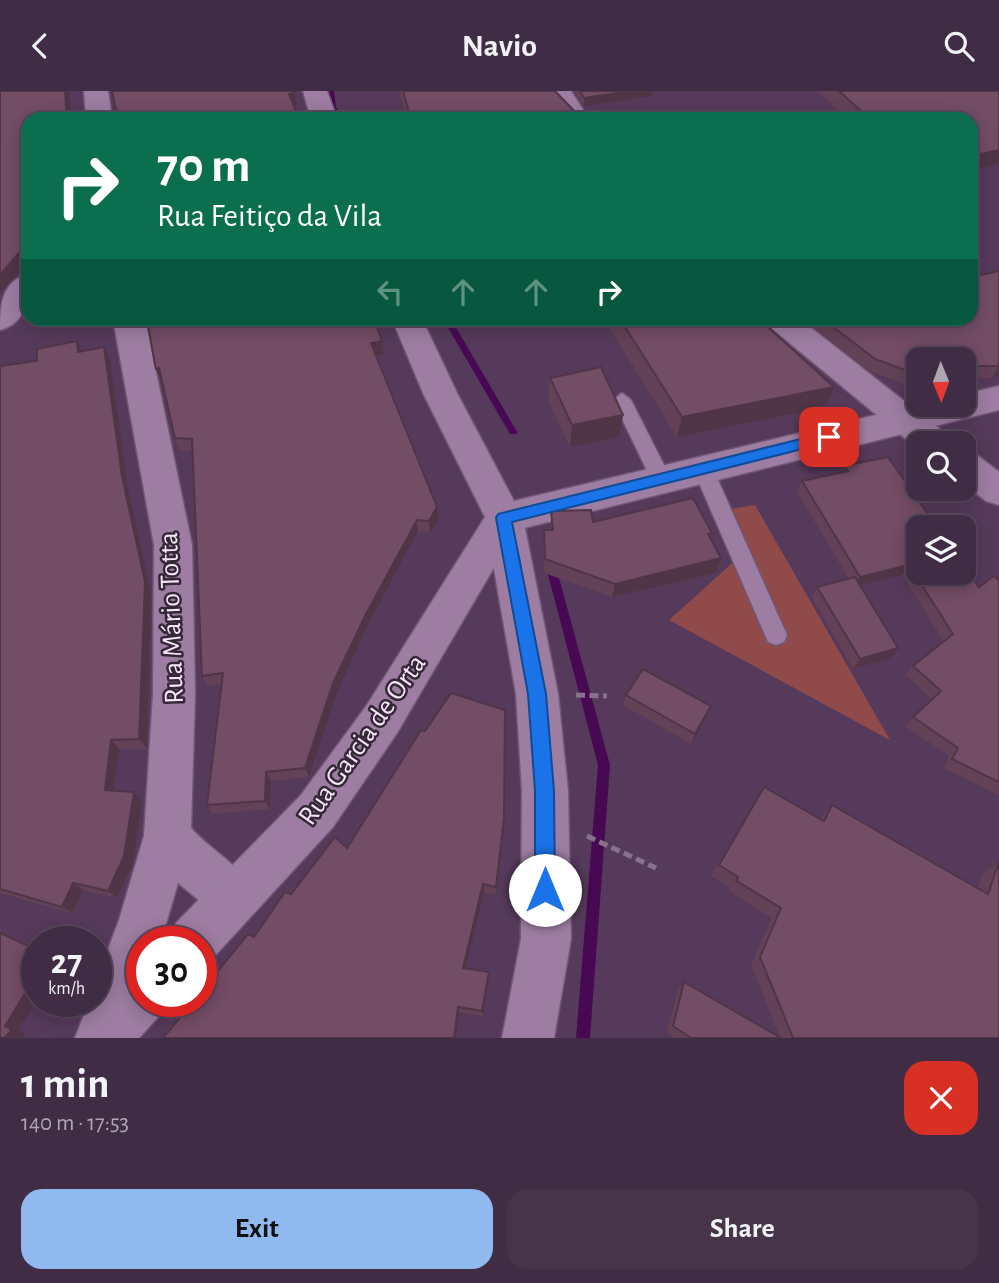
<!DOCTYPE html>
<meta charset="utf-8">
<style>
:root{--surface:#402c44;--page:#47344b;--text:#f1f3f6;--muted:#aea7b2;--line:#59485d;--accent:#90b9f0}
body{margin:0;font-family:"Alegreya Sans",sans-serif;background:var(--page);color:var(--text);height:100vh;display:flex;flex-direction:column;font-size:26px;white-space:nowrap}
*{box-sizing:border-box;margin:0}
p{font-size:23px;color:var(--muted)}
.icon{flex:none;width:38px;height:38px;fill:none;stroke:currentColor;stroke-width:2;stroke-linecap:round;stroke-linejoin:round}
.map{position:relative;height:947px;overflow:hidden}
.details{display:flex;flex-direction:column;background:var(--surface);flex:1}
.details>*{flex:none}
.banner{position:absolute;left:21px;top:21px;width:957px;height:214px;border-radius:21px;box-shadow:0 4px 18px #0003,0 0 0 2px var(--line);background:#0b6e4f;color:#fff;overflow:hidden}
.needle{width:46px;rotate:179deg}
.fabs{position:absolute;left:906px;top:256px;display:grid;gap:14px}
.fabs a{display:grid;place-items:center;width:70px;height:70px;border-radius:14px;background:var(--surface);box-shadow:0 4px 18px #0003,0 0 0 2px var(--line);font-size:35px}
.speed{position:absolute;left:21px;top:835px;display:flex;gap:14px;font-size:35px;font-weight:700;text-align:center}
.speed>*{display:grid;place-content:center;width:91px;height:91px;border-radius:50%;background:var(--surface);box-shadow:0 4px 18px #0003,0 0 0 2px var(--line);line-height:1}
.speed small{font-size:18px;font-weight:400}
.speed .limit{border:10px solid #d22;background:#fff;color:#111}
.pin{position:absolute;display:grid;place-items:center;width:60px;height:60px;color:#fff;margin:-30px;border-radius:14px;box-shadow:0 4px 10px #0006}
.me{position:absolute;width:77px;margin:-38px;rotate:0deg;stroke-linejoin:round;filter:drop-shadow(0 0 5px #0008)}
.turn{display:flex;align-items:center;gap:24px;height:147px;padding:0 21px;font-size:32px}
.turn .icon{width:91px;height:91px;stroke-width:2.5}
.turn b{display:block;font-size:49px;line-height:60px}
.lanes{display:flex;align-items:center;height:66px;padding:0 21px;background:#0003;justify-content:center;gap:35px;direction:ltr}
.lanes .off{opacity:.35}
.round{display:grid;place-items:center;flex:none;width:74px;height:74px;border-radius:21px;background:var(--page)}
.overview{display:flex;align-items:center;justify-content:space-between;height:119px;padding:0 21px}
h1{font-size:42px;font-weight:700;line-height:52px}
.button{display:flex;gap:14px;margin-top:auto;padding:14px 21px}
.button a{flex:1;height:80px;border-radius:21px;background:var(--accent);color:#111;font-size:28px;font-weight:700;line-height:80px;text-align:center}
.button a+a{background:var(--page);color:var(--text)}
header{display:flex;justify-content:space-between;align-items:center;height:91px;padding:0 21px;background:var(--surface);font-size:32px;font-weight:700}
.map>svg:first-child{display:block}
.green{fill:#914a4a}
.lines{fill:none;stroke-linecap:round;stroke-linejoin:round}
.stream{fill:#470952;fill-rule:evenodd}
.service-casing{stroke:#705774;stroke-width:3}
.minor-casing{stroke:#705774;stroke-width:3}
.tertiary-casing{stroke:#705774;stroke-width:3}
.path{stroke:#89718e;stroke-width:5;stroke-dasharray:9 4.5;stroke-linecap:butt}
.service{fill:#9d7da2;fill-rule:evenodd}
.minor{fill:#9d7da2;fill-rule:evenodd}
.tertiary{fill:#9d7da2;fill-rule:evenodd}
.wall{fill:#634157}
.shaded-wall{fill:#503547}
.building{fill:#734c65;stroke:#503547;stroke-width:2}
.route{fill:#1a73e8;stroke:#114b97;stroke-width:2}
.labels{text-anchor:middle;stroke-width:5;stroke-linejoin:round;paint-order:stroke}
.street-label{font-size:28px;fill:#f7e6fa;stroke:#342736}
</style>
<header><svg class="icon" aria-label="back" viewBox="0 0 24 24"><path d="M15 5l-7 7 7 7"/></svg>Navio<svg class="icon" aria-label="search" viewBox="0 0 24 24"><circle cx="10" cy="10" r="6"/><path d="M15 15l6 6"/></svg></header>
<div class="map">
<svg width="999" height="947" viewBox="0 0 999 947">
<rect width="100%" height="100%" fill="#563a5b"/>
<polygon class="green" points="755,414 890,649 669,529 739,466 713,421"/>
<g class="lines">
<g class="stream">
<polygon points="328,0 334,0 336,16 343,28 337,28 330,16"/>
<polygon points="443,228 451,228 516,339 518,341 516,343 510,343"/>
<polygon points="550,468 554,469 555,472 610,674 590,947 576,947 598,674 545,472 546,469"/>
</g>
<defs>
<g id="service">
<polygon points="622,302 631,309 671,388 668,393 654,393 651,388 613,309"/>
<polygon points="703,371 713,378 787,544 784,551 776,554 768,551 765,544 693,378"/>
</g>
<g id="minor">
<polygon points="84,0 108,0 112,28 86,28"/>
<polygon points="547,0 571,0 589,28 563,28"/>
<path d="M28 183C28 207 27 232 0 239 0 215 1 191 28 183Z"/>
<path d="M113 228H145L192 454 195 603 191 737C212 761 246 777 258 807L251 824 234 831 217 824 178 792 161 850H142V906L127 947H75L89 910H96V890L119 829 144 745 153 603 154 454Z"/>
<polygon points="765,228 800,228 946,343 951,352 919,352 919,359 769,235"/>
<polygon points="964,361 977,364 999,381 999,414 986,410 964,393"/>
<polygon points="504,412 517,417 523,427 558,603 568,700 571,848 554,947 502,947 521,848 522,700 516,603 485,427 491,417"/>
</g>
<g id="tertiary">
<polygon points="303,0 327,0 337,28 311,28"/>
<polygon points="392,228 422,228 457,302 514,410 922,313 964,313 964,303 999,295 999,319 516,439 397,642 333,736 212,868 201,872 201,850 169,850 176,832 301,704 367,614 485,426 423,302"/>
<path d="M142 880V910H166L160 924 139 947H77C88 919 113 892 142 880Z"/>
</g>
</defs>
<use href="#service" class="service-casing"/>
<use href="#minor" class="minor-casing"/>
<use href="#tertiary" class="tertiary-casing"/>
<g class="path">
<polyline points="576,604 607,605"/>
<polyline points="587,745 656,777"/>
</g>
<use href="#service" class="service"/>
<use href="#minor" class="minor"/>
<use href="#tertiary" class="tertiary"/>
</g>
<g class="wall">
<polygon points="399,0 555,0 582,28 407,28"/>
<polygon points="574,0 653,0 652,5 584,15"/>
<polygon points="817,0 999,0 999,73 971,79 971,28 848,28"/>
<polygon points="999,180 999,285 992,287 964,287 964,268 919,268 919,294 910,295 870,280 810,233 806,228 971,228"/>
<polygon points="147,228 382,250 384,263 376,264 439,428 430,442 418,440 368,534 337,602 309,686 271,690 270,718 213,723 207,714 221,593 208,595 202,585 193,360 180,360 175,347"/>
<polygon points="604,228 759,228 834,296 826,316 677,346"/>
<polygon points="77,250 83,261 110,269 128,397 151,502 147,658 119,658 114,700 134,701 142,710 133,773 117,807 83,799 72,822 0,802 0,275 37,270"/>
<polygon points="550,287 623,324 619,346 570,356 548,310"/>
<polygon points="844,375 979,496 999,486 999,704 944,677 949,665 905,635 913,626 932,608 906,584 913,575 944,550 902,484 860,495 898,557 891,567 853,578 812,507 817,496 849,488 797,401 802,390 841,381"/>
<polygon points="551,420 593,431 712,442 710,448 716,482 612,506 544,482 543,454 544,439 551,439"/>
<polygon points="626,604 707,625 691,653 623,614"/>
<polygon points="505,619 504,737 496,804 484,801 465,878 489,888 483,925 459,921 254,846 291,803 347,757 425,640"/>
<polygon points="764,696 820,728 832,714 978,797 983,782 999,771 999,947 675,947 667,941 678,899 684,891 780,946 751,874 772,827 729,800 730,796 711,785"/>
</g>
<g class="shaded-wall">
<polygon points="65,0 69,0 71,28 67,28"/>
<polygon points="631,0 653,0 652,5 584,15 584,7"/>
<polygon points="295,2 297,14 291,15 289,3"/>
<polygon points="999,59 999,73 971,79 971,65"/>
<polygon points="28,151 28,170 0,203 0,184"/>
<polygon points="77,250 84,263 78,261"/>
<polygon points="382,250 384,263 373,265 371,252"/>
<polygon points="104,256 110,269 128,397 151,502 147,658 139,648 122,385"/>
<polygon points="999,275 999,285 992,287"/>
<polygon points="159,277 164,290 161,290 156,278"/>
<polygon points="834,296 826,316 677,346 682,326"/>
<polygon points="623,324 619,346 570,356 572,334"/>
<polygon points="437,416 439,428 430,442 429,430"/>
<polygon points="417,429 418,440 368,534 337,602 309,686 305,677 333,592 366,523"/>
<polygon points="721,467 716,482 612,506 615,493"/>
<polygon points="909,474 902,484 854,496 860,486"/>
<polygon points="898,557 891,567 853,578 860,568"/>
<polygon points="711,615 707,625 691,653 695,643"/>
<polygon points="111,649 119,658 113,708 105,699"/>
<polygon points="266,681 271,690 270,718 265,710"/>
<polygon points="134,701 142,710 133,773 117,807 108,800"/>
<polygon points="504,727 504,737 496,804 496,796"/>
<polygon points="73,792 83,799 72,822 62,816"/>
<polygon points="483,793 484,801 464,884 463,877"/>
<polygon points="489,881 489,888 483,925 482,920"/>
<polygon points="37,883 37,909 18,939 25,943 22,947 4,947 5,935"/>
<polygon points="458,916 459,921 456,947 454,947"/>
</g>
<g class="building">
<polygon points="0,0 65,0 67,28 28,28 28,151 0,184"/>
<polygon points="112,0 295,0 295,2 289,3 299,28 118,28"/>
<polygon points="403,0 555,0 582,28 411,28"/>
<polygon points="580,0 631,0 584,7"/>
<polygon points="839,0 999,0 999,59 971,65 971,28 870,28"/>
<polygon points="999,180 999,275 964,275 964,268 919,268 919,283 916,283 875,268 823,228 971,228 971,186"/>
<polygon points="147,228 374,228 382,250 371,252 437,416 429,430 417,429 366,523 333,592 305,677 266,681 265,710 207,714 223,582 202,585 192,348 175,347 159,277 156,278 155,274"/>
<polygon points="620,228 759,228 834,296 682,326"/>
<polygon points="77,250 78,261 104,256 122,385 145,491 139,648 111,649 105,699 134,701 124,765 108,800 73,792 62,816 0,798 0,275 37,270 37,258"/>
<polygon points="601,276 623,324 572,334 550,287"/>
<polygon points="888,366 937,436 919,436 919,481 964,481 964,475 979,496 994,485 997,488 999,486 999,691 952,668 958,657 913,626 941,600 913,575 953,543 909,474 860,486 802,390 848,380 844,375"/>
<polygon points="693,407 712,442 708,443 721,467 615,493 545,468 544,439 553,439 551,420 591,419 593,431"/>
<polygon points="855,486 898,557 860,568 817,496"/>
<polygon points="643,578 711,615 695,643 626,604"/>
<polygon points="451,602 505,619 504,727 496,796 483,793 463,877 489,881 482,920 458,916 454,947 163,947 194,910 201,910 201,901 248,843 254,846 285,801 291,803 335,746 347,757 421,639 425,640"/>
<polygon points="764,696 824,730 832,714 988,803 999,771 999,947 793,947 760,866 781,817 737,790 738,786 719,774"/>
<polygon points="0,842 37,859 37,883 5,935 12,939 4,947 0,947"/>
<polygon points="684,891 781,947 691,947 673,935"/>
</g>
<polygon class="route" points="829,341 834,342 834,350 512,431 546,603 554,700 555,799 552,806 545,809 538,806 535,799 535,700 528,603 496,427 498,423"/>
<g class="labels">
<g class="street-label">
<text transform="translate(170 527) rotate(-92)" y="10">Rua Mário Totta</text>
<text transform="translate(361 648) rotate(-55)" y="10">Rua Garcia de Orta</text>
</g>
</g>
</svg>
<div class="fabs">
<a><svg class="needle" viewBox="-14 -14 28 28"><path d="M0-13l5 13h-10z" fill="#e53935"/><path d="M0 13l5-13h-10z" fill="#aea7b2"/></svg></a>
<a><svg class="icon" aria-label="search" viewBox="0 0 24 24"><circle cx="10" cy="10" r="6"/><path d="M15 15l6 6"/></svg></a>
<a><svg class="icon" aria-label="layers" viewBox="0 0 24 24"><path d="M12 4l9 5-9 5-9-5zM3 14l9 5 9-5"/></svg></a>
</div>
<div class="speed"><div>27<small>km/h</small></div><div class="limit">30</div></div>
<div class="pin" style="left:829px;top:346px;background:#d93025"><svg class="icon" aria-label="arrive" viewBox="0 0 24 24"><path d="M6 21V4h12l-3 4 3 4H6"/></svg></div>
<svg class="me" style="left:545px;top:799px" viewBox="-20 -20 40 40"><circle r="19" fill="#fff"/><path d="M0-13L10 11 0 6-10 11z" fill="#1a73e8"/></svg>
<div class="banner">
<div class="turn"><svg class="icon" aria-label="right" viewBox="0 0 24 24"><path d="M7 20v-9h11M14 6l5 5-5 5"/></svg><div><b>70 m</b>Rua Feitiço da Vila</div></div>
<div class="lanes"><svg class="icon off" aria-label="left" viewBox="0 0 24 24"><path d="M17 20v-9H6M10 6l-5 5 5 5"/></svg><svg class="icon off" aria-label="ahead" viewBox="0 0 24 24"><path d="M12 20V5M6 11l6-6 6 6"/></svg><svg class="icon off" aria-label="ahead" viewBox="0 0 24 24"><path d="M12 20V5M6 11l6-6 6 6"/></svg><svg class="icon" aria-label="right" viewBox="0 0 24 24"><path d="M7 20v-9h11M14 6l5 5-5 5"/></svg></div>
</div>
</div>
<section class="details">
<div class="overview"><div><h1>1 min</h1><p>140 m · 17:53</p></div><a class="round" style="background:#d93025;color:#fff"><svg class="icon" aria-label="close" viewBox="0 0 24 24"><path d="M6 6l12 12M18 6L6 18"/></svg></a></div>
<div class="button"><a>Exit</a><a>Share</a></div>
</section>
